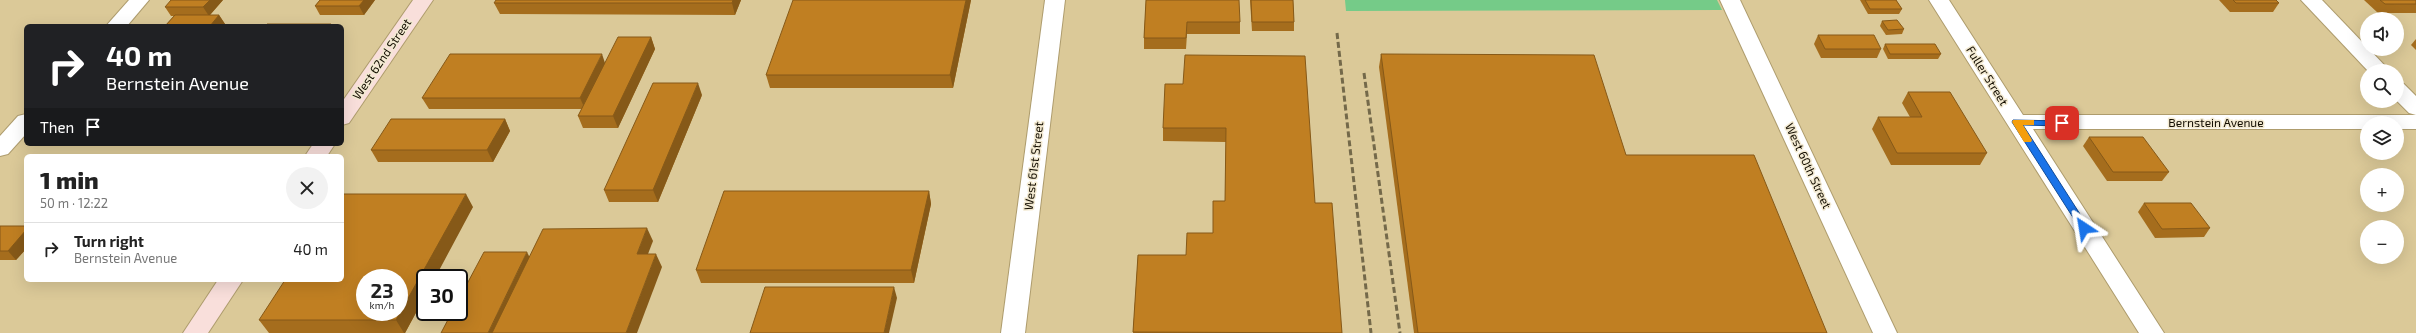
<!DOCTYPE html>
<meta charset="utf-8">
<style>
:root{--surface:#fff;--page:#f2f2f2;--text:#222;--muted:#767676;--line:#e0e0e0}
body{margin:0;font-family:"Exo 2",sans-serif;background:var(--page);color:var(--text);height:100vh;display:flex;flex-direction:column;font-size:15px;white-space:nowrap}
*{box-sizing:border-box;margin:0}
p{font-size:13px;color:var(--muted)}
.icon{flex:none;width:22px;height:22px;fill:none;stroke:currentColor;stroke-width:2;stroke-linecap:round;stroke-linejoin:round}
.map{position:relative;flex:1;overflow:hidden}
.drawer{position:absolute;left:24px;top:154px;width:320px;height:128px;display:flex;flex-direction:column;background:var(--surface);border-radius:6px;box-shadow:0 4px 16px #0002}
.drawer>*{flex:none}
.top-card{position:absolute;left:24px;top:24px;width:320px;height:122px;border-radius:6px;box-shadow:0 4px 16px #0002;background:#202124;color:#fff;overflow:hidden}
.controls{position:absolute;left:2360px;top:12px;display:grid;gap:8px}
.controls a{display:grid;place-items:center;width:44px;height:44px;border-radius:50%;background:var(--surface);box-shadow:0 4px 16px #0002;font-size:20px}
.speed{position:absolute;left:356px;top:269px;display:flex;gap:8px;font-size:20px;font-weight:700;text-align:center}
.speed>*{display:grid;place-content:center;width:52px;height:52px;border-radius:50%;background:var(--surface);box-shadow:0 4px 16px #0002;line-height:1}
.speed small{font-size:10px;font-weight:400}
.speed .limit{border:2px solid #111;border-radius:6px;background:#fff;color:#111}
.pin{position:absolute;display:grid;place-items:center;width:34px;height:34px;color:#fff;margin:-17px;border-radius:8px;box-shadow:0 2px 6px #0006}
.me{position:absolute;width:44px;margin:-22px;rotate:327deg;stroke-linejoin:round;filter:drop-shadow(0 0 3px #0008)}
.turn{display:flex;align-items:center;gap:14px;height:84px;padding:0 16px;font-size:18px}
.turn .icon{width:52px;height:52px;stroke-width:2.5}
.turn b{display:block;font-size:28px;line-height:34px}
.then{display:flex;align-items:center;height:38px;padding:0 16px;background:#0003;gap:8px;font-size:15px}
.round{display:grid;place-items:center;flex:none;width:42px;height:42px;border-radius:21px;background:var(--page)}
.overview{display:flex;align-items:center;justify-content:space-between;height:68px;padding:0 16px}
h1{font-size:24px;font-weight:800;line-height:30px}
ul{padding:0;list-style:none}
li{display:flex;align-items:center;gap:12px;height:52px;padding:0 16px;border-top:1px solid var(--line)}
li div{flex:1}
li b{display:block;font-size:15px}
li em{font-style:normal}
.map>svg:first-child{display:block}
.green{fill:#75cb88}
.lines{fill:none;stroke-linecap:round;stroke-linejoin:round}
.street-casing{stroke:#ae9c6d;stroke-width:2}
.secondary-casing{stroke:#ae9c6d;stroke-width:2}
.street{fill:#fff;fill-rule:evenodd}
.secondary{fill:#f9dfdb;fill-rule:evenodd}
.rail{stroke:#74694a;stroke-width:3;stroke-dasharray:6 3;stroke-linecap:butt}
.wall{fill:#a56d1d}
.shaded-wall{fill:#865918}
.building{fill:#c07f22;stroke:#865918;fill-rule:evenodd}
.route{fill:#1a73e8;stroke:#114b97}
.slow{fill:#f59e0b}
.labels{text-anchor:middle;stroke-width:3;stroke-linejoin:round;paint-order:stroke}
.street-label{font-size:12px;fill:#130d00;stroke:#f3ead2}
</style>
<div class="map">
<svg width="2416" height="333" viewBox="0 0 2416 333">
<rect width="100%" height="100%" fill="#dbc998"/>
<polygon class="green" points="1345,0 1717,0 1722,10 1346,11"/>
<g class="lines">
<defs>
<g id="street">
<polygon points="129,0 149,0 127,26 106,26"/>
<polygon points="1045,0 1065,0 1025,333 1001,333"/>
<polygon points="1720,0 1740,0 1897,333 1873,333"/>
<polygon points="1929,0 1949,0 2023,115 2416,115 2409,113 2397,101 2397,82 2404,84 2416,96 2416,129 2397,129 2397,123 2367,123 2367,129 2033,129 2164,333 2139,333"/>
<polygon points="2301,0 2322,0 2390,71 2368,71"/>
<polygon points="26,114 26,134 8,154 0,156 0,136 18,116"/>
</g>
<g id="secondary">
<polygon points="413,0 433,0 349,123 342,125 342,102"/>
<polygon points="313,144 335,144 327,156 305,156"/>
<polygon points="218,280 243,280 208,333 183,333"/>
</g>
</defs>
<use href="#street" class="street-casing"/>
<use href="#secondary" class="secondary-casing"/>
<use href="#street" class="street"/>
<use href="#secondary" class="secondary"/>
<g class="rail">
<polyline points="1337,33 1371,333"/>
<polyline points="1364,73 1400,333"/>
</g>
</g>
<g class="wall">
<polygon points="223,0 210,15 219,15 225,24 223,26 165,26 174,16 171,16 165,7"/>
<polygon points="320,0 375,0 364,15 320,15 315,6"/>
<polygon points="741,0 735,15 500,14 494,3"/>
<polygon points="971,0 953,88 770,88 766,75"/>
<polygon points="1146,0 1240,22 1240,34 1187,34 1186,49 1144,49 1144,38"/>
<polygon points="1250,0 1293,0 1294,22 1294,31 1252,31"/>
<polygon points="1860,0 1896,0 1902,9 1899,14 1868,14"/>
<polygon points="2219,0 2276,0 2279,3 2273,12 2230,12"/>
<polygon points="2364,0 2416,0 2416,13 2378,13"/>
<polygon points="1882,21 1904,29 1902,34 1886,35 1880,26"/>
<polygon points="1818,35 1881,49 1877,58 1821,58 1814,44"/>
<polygon points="651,37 655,49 618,128 583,128 578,116 582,109 429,109 422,98 605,63"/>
<polygon points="2416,39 2416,50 2411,45"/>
<polygon points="1885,44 1941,54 1938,59 1888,59 1883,49"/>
<polygon points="1381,54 1626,155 1827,333 1414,333 1379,67"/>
<polygon points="1183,84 1315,203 1342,333 1133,333 1138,255 1186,255 1213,233 1225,201 1226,142 1163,141 1163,128"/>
<polygon points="1908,92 1987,153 1980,165 1891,165 1872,129 1878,117 1910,117 1902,103"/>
<polygon points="702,95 658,202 609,202 604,190"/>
<polygon points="505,119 510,131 493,162 378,162 371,150"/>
<polygon points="2089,137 2169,172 2162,181 2107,181 2083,146"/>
<polygon points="929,191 931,204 914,283 701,283 696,270"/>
<polygon points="2144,203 2210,228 2204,237 2155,238 2138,212"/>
<polygon points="473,207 425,278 425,296 405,333 269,333 259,320"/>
<polygon points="0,226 26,226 26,249 16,260 0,260"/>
</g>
<g class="shaded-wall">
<polygon points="210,0 223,0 209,16 203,7"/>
<polygon points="364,0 375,0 364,15 359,6"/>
<polygon points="733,0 741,0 735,15 732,3"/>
<polygon points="966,0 971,0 953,88 950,75"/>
<polygon points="219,15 225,24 223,26 210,26"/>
<polygon points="651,37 655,49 618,128 613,116"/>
<polygon points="602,54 606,66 585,109 580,98"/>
<polygon points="698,83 702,95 658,202 653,190"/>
<polygon points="505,119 510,131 493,162 487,150"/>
<polygon points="929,191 931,204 914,283 911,270"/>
<polygon points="466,194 473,207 435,278 425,278 425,296 405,333 404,333 396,320"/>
<polygon points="647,228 653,241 643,267 637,254"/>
<polygon points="26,230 26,249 16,260 8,251"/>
<polygon points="527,252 533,264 500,333 488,333"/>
<polygon points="656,254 662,267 637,333 626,333"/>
<polygon points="894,287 897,298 889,333 884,333"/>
</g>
<g class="building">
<polygon points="171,0 210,0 203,7 165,7"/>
<polygon points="320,0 364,0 359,6 315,6"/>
<polygon points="496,0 733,0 732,3 494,3"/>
<polygon points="793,0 966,0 950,75 766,75"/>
<polygon points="1146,0 1239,0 1240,22 1187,22 1186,38 1144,38"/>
<polygon points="1251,0 1293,0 1294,22 1252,22"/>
<polygon points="1865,0 1896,0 1902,9 1870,9"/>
<polygon points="2233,0 2276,0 2279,3 2236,3"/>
<polygon points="2380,0 2416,0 2416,4 2385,4"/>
<polygon points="175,15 219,15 210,26 165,26"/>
<polygon points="1897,20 1904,29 1888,30 1882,21"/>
<polygon points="267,24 331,24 329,26 266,26"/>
<polygon points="1818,35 1874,35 1881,49 1825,49"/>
<polygon points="618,37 651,37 613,116 578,116"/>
<polygon points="1885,44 1935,44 1941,54 1890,54"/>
<polygon points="450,54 602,54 580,98 422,98"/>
<polygon points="1381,54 1594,55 1626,155 1754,155 1827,333 1418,333"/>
<polygon points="1185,55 1305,56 1315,203 1332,203 1342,333 1133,332 1138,255 1186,255 1187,233 1213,233 1213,201 1225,201 1226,128 1163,128 1165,84 1183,84"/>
<polygon points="653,83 698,83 653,190 604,190"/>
<polygon points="1908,92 1950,92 1987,153 1897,153 1878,117 1922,117"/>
<polygon points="391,119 505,119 487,150 371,150"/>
<polygon points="2089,137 2143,137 2169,172 2113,172"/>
<polygon points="724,191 929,191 911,270 696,270"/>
<path d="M342 194H466L396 320H259L285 280H342ZM365 278H399V312H365Z"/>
<polygon points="2144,203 2191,203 2210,228 2162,229"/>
<polygon points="0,226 26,226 26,230 8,251 0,251"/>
<polygon points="647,228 637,254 656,254 626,333 492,333 543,229"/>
<polygon points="484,252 527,252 488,333 441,333 452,312 459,312 459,299"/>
<polygon points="765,287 894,287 884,333 750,333"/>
</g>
<polygon class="route" points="2013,120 2065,121 2065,125 2062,126 2023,125 2087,225 2087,230 2081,230 2012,122"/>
<polygon class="slow" points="2013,120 2034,120 2034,125 2023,125 2032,140 2031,142 2024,142 2012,122"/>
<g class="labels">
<g class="street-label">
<text transform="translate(382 59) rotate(-56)" y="4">West 62nd Street</text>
<text transform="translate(1987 76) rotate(58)" y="4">Fuller Street</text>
<text x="2216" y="127">Bernstein Avenue</text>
<text transform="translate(1034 166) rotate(-83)" y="4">West 61st Street</text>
<text transform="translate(1808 166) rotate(65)" y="4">West 60th Street</text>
</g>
</g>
</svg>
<div class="controls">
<a><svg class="icon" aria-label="sound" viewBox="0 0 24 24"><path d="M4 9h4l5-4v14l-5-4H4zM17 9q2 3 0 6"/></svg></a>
<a><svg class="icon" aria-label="search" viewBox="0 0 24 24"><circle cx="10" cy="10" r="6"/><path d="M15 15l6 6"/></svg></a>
<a><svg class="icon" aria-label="layers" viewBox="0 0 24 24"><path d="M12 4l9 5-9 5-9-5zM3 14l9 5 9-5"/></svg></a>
<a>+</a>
<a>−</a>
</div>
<div class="speed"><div>23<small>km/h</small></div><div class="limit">30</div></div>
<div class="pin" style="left:2062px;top:123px;background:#d93025"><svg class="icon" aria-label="arrive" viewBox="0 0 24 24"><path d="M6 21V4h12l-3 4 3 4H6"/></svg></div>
<svg class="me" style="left:2084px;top:228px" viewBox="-20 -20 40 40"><path d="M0-17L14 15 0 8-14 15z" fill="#1a73e8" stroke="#fff" stroke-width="4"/></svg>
<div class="top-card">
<div class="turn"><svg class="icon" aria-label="right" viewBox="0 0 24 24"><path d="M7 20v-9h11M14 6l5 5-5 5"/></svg><div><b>40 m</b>Bernstein Avenue</div></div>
<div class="then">Then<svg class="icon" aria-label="arrive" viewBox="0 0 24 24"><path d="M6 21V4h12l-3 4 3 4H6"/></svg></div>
</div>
<section class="drawer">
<div class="overview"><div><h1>1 min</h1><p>50 m · 12:22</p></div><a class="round"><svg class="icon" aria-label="close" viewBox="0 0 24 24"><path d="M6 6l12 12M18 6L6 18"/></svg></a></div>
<ul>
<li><svg class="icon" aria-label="right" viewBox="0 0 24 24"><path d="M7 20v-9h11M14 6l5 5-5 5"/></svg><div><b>Turn right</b><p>Bernstein Avenue</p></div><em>40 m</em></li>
</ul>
</section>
</div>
